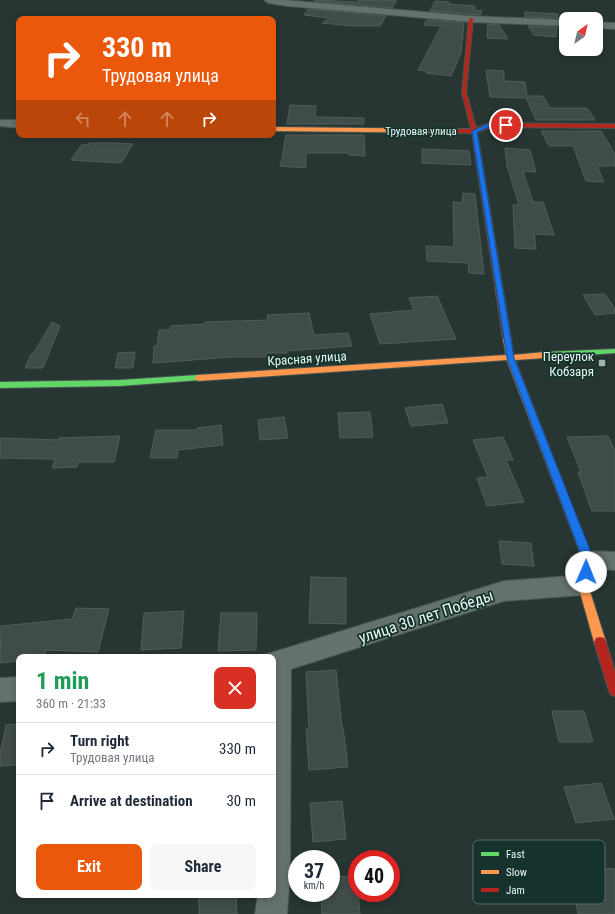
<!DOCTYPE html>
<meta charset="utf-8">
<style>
:root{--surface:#fff;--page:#f6f6f7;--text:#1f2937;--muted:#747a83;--line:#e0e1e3;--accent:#ea580c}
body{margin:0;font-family:"Roboto Condensed",sans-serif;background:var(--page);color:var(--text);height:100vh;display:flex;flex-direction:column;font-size:15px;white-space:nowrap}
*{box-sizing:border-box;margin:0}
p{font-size:13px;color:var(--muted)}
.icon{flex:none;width:22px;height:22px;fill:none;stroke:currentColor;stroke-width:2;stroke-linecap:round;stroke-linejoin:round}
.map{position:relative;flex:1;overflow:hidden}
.drawer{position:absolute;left:16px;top:654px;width:260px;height:244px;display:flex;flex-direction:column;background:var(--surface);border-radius:8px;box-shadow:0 2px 6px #0003}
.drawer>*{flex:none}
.guide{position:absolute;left:16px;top:16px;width:260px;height:122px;border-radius:8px;box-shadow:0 2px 6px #0003;background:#ea580c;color:#fff;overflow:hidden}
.needle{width:26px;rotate:34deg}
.controls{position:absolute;left:559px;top:12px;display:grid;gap:8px}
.controls a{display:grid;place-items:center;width:44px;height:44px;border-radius:8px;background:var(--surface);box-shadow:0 2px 6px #0003;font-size:20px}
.speed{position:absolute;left:288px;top:850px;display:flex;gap:8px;font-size:20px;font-weight:700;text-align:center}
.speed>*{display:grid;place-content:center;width:52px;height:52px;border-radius:50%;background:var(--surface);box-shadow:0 2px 6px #0003;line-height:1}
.speed small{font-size:10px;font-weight:400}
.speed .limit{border:6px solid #d22;background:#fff;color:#111}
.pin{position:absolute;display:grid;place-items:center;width:34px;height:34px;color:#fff;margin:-17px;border:2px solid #fff;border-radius:50%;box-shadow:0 1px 4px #0007}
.me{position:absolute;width:44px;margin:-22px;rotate:1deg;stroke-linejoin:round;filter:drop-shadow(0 0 3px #0008)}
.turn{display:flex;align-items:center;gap:14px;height:84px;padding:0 20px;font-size:18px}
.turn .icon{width:52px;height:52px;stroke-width:2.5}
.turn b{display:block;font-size:28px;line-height:34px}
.lanes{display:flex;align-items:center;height:38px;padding:0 20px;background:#0003;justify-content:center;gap:20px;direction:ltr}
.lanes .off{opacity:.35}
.round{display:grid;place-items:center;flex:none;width:42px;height:42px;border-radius:8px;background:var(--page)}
.head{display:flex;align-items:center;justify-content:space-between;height:68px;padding:0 20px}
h1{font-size:24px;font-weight:700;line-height:30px;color:#1e9e55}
.action{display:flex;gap:8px;margin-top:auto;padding:8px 20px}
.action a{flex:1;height:46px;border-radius:8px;background:var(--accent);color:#fff;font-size:16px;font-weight:700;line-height:46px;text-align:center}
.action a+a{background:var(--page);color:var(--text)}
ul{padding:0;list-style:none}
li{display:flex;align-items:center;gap:12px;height:52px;padding:0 20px;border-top:1px solid var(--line)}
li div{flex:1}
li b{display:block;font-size:15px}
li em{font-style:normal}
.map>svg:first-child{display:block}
.building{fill:#404c49;stroke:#515d5a}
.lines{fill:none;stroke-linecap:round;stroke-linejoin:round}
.street-casing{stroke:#475552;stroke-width:2}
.fast-casing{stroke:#475552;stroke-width:2}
.slow-casing{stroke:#475552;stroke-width:2}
.jam-casing{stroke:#475552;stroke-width:2}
.street{fill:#64716e;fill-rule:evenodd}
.fast{fill:#63d668;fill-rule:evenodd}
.slow{fill:#ff974d;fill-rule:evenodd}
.jam{fill:#b3261e;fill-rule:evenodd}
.route{fill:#1a73e8;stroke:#114b97}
.poi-dot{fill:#a4b3af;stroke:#16322c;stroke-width:1.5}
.labels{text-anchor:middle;stroke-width:3.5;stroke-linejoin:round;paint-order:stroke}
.far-street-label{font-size:11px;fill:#e7f7f3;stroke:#16322c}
.poi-label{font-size:13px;fill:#e7f7f3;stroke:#16322c;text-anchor:end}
.street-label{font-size:13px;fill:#e7f7f3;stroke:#16322c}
.near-street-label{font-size:16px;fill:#e7f7f3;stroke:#16322c}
.key{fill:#16322c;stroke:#556d68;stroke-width:1}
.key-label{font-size:11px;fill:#e7f7f3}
</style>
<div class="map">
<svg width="615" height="914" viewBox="0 0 615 914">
<rect width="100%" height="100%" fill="#273632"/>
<g class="building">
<polygon points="315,0 358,2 359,0 397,0 392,8 314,1"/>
<polygon points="435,1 449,2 448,4 475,6 474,10 482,11 480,15 430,11"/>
<polygon points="308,9 386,16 380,26 353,26 322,23 329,18 304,15"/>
<polygon points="525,12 558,14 558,18 525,17"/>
<polygon points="426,20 464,23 461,53 451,76 426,73 427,71 418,70 441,26 424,25"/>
<polygon points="488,24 499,25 508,39 487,38"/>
<polygon points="528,26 557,27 556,37 534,35"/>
<polygon points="486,70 504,71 504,81 525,82 527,96 543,96 550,108 587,108 595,120 536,120 526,98 490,97"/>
<polygon points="290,105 316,106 315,117 364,118 364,124 287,124"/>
<polygon points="541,131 601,131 615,154 615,166 597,166 604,182 586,181 573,146 549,146"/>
<polygon points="286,135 364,135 365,156 349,155 349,153 306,153 306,168 280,166 282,159"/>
<polygon points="89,143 115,143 133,144 121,163 71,160 82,144 89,145"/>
<polygon points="505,148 530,150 536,172 523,171 533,202 543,202 554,235 534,234 536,249 515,248 513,205 519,205 507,166"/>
<polygon points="422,149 469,151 471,165 422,163"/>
<polygon points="463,193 475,194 484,274 469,273 468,263 427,261 426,246 454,247 453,202 462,203"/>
<polygon points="605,294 615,309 615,313 595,315 583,295"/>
<polygon points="437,296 456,339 380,344 370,314 414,310 409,298"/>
<polygon points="309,313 314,335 348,333 352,346 287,351 287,353 266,353 266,357 232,357 153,363 154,346 157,346 159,330 170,330 171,326 205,324 206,322 268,320 267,315"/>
<polygon points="52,322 60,326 43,368 25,368 31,354 33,354"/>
<polygon points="135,352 133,368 115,368 118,353"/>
<polygon points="442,404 448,423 411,426 405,408"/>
<polygon points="370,412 373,437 340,438 338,413"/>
<polygon points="284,417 288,438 260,440 258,420"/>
<polygon points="221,425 223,445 178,450 177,458 150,458 156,430 198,430 197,428"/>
<polygon points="120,436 114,462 78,462 77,467 52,468 55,459 0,458 0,438 59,440 59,438"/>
<polygon points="608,436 615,451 615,511 592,511 578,472 581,472 567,437"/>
<polygon points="503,437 513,460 506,460 524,502 487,506 477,478 488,477 473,440"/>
<polygon points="499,541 531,543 534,566 502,564"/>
<polygon points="311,577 346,578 346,624 309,623"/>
<polygon points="76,608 109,609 98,652 46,650 44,657 19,657 19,661 0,663 1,626 72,619"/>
<polygon points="184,611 181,648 141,650 144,613"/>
<polygon points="221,613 257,613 256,650 218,651"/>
<polygon points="336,670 342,727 343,727 348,767 309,770 306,729 309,729 306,672"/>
<polygon points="552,711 584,711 593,742 559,742"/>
<polygon points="19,724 19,765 0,766 0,754 6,725"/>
<polygon points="601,783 614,819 576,823 564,787"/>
<polygon points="342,801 346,839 313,842 310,803"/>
<polygon points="570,866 615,869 615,914 578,914"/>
<polygon points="357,876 357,893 358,893 360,914 322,914 321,893 331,893 331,877"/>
<polygon points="199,895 236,895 237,914 199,914"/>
</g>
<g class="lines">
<defs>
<g id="street">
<polygon points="264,0 284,0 471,16 566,20 566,26 471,22 287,6 268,3"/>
<polygon points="596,22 615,23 615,29 596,28"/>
<polygon points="0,120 19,120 19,128 0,126"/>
<polygon points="588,551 615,552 615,570 588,569 580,567 577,560 580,553"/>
<polygon points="583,575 591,578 595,585 591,592 583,595 504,601 291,669 290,874 287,914 255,914 258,895 273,895 273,657 263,657 264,655 504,581"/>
<polygon points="19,677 19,701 0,702 0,678"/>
</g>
<g id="fast">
<polygon points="615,349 615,353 545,358 541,355 545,352"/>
<polygon points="198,375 202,378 201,380 120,386 0,388 0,382 120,380"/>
</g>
<g id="slow">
<polygon points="273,127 456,129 459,131 456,133 273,131"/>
<polygon points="504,337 507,337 511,339 513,355 545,352 549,355 545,358 515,360 593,560 588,585 606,642 604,646 600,647 596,646 594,642 578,585 583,560 507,360 198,381 194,378 198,375 506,355 503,339"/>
</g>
<g id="jam">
<polygon points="471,18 473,19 466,92 476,128 490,123 615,124 615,128 491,127 477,132 511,339 507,341 503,339 472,133 456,133 453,131 456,129 471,129 462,92 469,19"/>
<polygon points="600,637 604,638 606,642 615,672 615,696 611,695 609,691 594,642 596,638"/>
</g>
</defs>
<use href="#street" class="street-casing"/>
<use href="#fast" class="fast-casing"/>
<use href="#slow" class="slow-casing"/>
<use href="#jam" class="jam-casing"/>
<use href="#street" class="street"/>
<use href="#fast" class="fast"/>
<use href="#slow" class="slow"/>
<use href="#jam" class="jam"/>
</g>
<polygon class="route" points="490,123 506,123 509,125 506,126 491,126 477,132 514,358 594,560 589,576 586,577 582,576 580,572 583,560 507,358 472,131"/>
<rect class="poi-dot" x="598" y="359" width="8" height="8" rx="2"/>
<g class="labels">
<g class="far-street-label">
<text x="421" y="135">Трудовая улица</text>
</g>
<g class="poi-label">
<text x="594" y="361">Переулок<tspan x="594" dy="15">Кобзаря</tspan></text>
</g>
<g class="street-label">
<text transform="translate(307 358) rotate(-4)" y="5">Красная улица</text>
</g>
<g class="near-street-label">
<text transform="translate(426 616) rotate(-18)" y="6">улица 30 лет Победы</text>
</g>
</g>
<rect x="473" y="840" width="132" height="64" rx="6" class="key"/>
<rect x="481" y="852" width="18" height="4" fill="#63d668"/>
<rect x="481" y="870" width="18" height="4" fill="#ff974d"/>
<rect x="481" y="888" width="18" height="4" fill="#b3261e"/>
<g class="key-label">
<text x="506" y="858">Fast</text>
<text x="506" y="876">Slow</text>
<text x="506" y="894">Jam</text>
</g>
</svg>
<div class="controls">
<a><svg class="needle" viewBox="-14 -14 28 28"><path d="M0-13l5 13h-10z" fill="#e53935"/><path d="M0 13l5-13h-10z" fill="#747a83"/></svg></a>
</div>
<div class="speed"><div>37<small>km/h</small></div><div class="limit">40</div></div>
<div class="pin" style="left:506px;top:125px;background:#d93025"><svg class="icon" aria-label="arrive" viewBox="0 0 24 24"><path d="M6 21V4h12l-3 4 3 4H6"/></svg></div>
<svg class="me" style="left:586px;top:572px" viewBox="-20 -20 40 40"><circle r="19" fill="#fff"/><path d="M0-13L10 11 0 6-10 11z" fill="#1a73e8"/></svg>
<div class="guide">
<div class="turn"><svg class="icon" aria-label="right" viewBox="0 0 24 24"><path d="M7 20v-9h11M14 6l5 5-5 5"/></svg><div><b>330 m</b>Трудовая улица</div></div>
<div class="lanes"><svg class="icon off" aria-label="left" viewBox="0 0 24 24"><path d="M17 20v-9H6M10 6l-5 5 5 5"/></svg><svg class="icon off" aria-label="ahead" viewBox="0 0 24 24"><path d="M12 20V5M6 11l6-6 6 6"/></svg><svg class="icon off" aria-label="ahead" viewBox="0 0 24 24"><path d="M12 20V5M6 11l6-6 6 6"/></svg><svg class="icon" aria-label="right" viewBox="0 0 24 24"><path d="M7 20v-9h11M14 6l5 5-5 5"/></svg></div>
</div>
<section class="drawer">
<div class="head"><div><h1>1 min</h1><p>360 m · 21:33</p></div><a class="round" style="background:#d93025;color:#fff"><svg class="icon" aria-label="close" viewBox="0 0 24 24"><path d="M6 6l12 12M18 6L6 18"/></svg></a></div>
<ul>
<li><svg class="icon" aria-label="right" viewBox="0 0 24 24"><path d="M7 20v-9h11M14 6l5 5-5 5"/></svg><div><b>Turn right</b><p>Трудовая улица</p></div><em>330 m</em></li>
<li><svg class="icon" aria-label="arrive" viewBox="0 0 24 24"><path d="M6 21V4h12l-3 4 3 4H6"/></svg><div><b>Arrive at destination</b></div><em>30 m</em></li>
</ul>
<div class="action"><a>Exit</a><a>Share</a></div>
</section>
</div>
